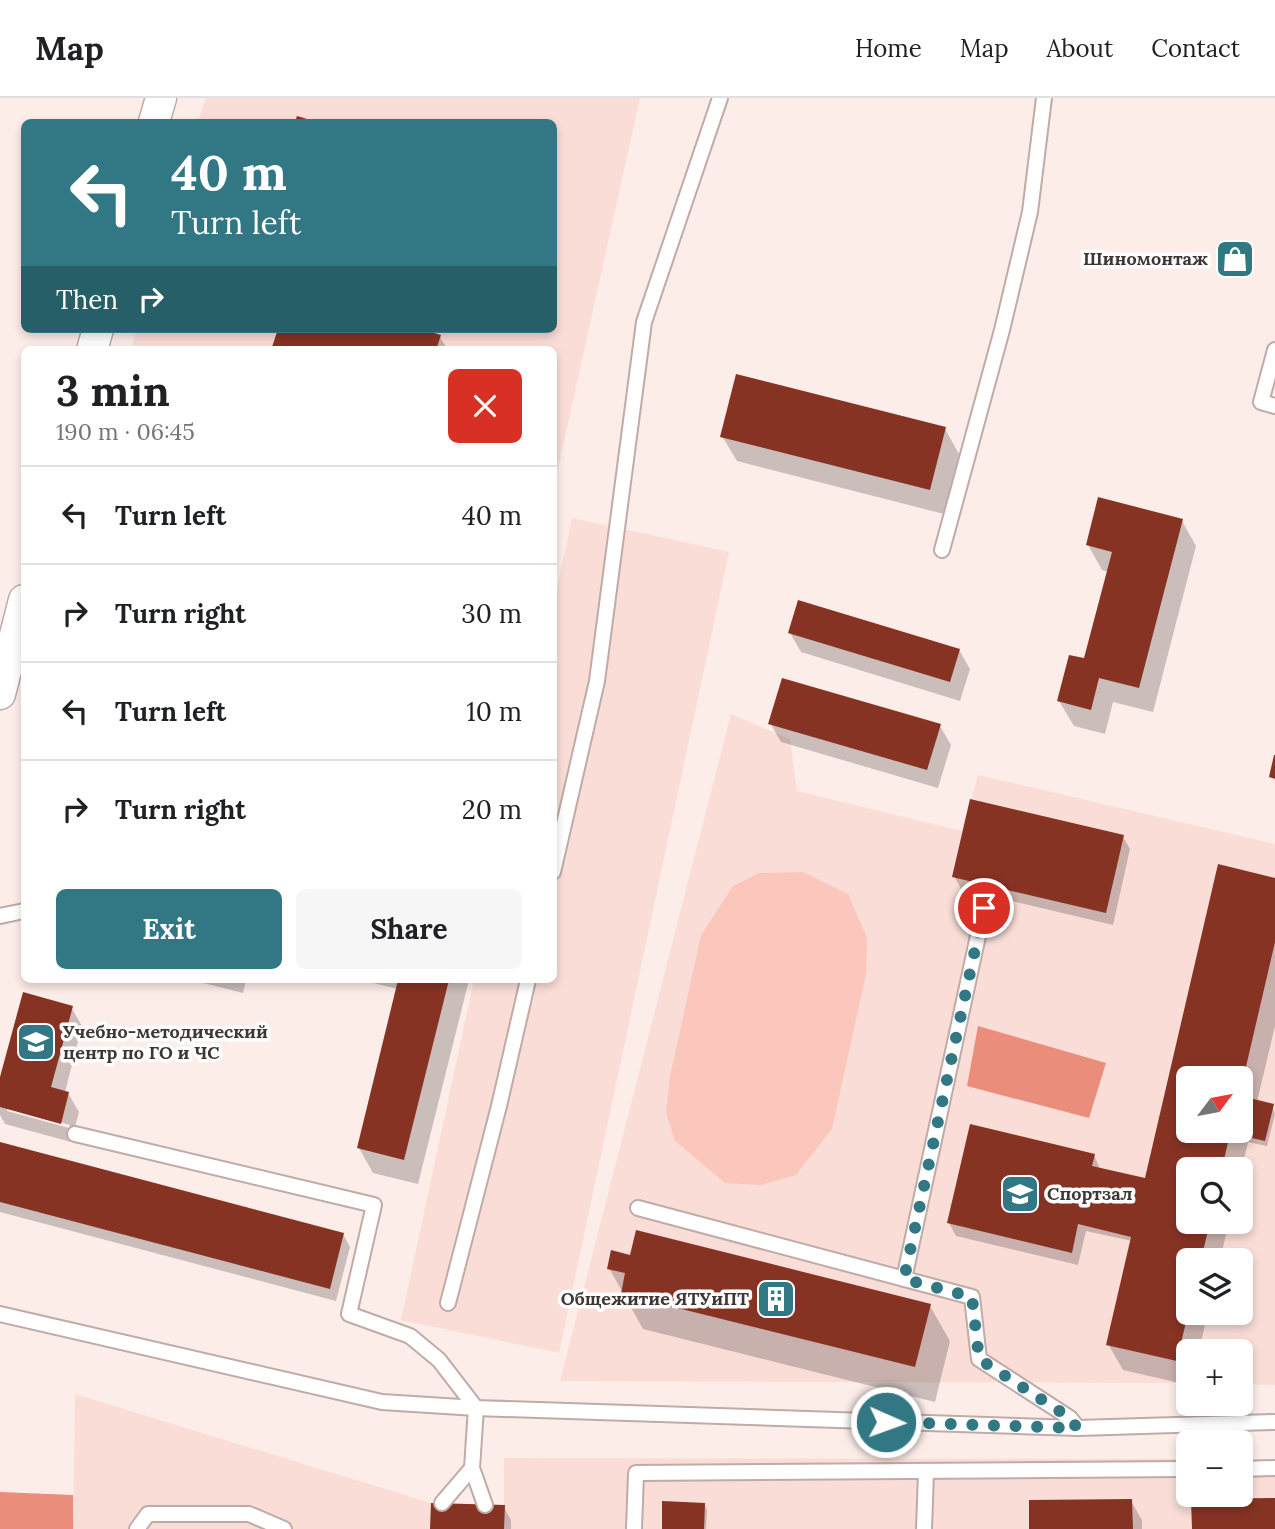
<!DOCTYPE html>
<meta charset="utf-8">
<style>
:root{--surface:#fff;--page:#f6f6f6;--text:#202124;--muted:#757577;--line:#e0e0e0;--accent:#317784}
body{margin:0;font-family:Lora,serif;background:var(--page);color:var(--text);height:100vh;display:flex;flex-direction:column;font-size:26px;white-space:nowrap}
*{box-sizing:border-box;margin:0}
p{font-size:23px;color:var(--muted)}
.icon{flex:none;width:38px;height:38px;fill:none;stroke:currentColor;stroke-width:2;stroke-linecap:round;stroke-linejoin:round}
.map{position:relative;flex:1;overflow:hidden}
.drawer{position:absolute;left:21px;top:248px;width:536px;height:637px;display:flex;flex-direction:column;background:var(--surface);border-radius:10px;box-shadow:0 4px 10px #0003}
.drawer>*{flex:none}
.top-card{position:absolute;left:21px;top:21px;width:536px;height:214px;border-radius:10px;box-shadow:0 4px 10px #0003;background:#317784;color:#fff;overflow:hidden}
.needle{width:46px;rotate:58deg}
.tools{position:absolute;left:1176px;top:968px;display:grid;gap:14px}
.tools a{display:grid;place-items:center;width:77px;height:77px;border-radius:10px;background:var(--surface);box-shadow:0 4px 10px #0003;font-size:35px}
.pin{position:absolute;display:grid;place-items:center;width:60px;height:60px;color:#fff;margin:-30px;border:4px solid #fff;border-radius:50%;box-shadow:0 2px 7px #0007}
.me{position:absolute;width:77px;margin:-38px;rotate:92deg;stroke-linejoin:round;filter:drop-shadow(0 0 5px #0008)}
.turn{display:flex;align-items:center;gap:24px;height:147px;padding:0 35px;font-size:32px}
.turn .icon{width:91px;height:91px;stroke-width:2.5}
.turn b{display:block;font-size:49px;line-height:60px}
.then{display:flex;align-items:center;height:66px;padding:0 35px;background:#0003;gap:14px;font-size:26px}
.round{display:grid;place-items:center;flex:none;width:74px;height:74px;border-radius:10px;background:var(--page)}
.headline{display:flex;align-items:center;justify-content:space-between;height:119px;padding:0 35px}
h1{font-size:42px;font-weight:700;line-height:52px}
.action{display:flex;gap:14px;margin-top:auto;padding:14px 35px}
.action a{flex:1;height:80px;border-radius:10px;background:var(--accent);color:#fff;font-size:28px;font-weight:700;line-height:80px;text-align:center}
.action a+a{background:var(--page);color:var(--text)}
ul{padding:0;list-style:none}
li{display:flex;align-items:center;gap:21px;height:98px;padding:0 35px;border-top:2px solid var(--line)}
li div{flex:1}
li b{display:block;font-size:26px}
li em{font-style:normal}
header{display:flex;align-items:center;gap:42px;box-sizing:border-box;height:98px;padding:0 35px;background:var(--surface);border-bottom:2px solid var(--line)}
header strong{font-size:33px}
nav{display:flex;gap:38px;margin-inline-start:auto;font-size:24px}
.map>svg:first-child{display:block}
.built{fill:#faddd7;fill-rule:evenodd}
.green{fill:#fbc7bc}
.forest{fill:#eb8d7b}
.shadow{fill:#0003;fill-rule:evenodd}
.building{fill:#873324}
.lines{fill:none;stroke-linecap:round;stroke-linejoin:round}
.service-casing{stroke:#bfaba7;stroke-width:18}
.minor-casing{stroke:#bfaba7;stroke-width:33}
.service{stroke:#fff;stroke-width:14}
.minor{stroke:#fff;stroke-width:30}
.route{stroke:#317784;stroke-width:12;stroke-dasharray:0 21.6}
.labels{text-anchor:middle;stroke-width:7;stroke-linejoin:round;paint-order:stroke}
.poi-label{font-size:18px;font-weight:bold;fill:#3e3634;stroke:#fefefe;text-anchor:end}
</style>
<header>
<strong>Map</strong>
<nav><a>Home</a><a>Map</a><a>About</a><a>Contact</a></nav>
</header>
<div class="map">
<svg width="1275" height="1431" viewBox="0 0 1275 1431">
<rect width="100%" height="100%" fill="#fdede9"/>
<g class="built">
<polygon points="206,0 640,0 553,393 553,252 131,252 137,231 553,231 553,24 198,24"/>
<polygon points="572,420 729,454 559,1255 401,1222 474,882 553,882 553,509"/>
<path d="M731 616 790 641 797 693 962 733 978 677 1275 746V1287L1241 1286V1253H1188V1285L560 1283ZM1188 980H1241V1032H1188ZM1188 1071H1241V1124H1188ZM1188 1162H1241V1214H1188Z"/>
<polygon points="75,1296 431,1405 504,1407 504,1360 1188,1361 1188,1396 1241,1396 1241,1361 1275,1361 1275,1431 73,1431"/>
</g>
<polygon class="green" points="803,774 848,796 867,840 866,876 832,1031 796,1077 761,1087 725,1085 675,1043 666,1014 670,978 701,837 733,788 759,775"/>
<g class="forest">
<polygon points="978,928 1106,965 1089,1020 967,988"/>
<polygon points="0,1394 73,1397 73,1431 0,1431"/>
</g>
<g class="shadow">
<polygon points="1248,160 1251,166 1247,177 1226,169 1223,163"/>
<polygon points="279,231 415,231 440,239 448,252 273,252"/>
<polygon points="945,331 959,356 944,416 737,363 722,338"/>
<polygon points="1182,423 1196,448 1153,614 1113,604 1105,636 1074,628 1059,603 1085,563 1108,474 1102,472 1088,447"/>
<polygon points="790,535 959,552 970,571 960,603 801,554"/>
<polygon points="770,625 940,628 951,647 938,690 781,644"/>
<polygon points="1123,739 1130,751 1113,827 961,791 954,778"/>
<path d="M1220 768 1275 781V928L1257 1004 1272 1008 1275 1016 1267 1048 1248 1044 1241 1074V1071H1188V1124H1229L1220 1162H1188V1214H1208L1199 1253H1188V1287L1123 1272 1108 1246 1132 1143 1086 1133 1078 1167 956 1138 949 1125 1094 1057 1100 1071 1146 1082ZM1188 980H1241V1032H1188Z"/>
<polygon points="191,882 246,882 243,895"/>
<polygon points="361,882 469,882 418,1086 373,1075 359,1050 398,891"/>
<path d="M71 909 82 928 65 994 68 995 79 1014 71 1044 5 1026 0 1017V986ZM7 1009 70 1027 69 1030 7 1013Z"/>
<polygon points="0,1051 343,1136 350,1149 336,1203 0,1114"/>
<polygon points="609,1170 930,1208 950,1243 935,1304 643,1231"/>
<polygon points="1131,1403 1142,1422 1142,1431 1031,1431"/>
<polygon points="704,1406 707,1412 706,1431 663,1431"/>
<polygon points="504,1409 511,1422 511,1431 432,1431"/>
</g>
<g class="building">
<polygon points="297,18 317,24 295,24"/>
<polygon points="1226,150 1249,159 1244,172 1221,163"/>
<polygon points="278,231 421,231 441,237 436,252 271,252"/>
<polygon points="736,276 946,329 930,392 720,339"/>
<polygon points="1098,399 1183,421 1139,590 1099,580 1091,612 1057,603 1069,557 1084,560 1112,454 1086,447"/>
<polygon points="798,502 960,551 950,584 788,535"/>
<polygon points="782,580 941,626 927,672 768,626"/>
<polygon points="1274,657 1275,657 1275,681 1269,679"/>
<polygon points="970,701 1124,737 1106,815 952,779"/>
<polygon points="1218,766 1275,780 1275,844 1242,986 1241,980 1188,980 1188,1032 1241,1032 1241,998 1274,1006 1265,1043 1230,1035 1222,1071 1188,1071 1188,1124 1210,1124 1201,1162 1188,1162 1188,1215 1177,1263 1106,1247 1131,1139 1078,1126 1072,1155 947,1125 970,1026 1095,1056 1092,1068 1145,1080"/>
<polygon points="398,882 449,882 404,1062 357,1050"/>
<polygon points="23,894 73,908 51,989 69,994 61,1026 0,1009 0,979"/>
<polygon points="0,1044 344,1135 330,1191 0,1104"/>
<polygon points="636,1132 931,1206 915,1269 621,1196 625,1175 607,1171 611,1152 630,1157"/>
<polygon points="1275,1400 1275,1431 1192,1431 1191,1401"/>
<polygon points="1132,1401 1133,1431 1029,1431 1029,1402"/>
<polygon points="662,1403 705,1405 704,1431 662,1431"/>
<polygon points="431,1405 505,1407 504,1431 430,1431"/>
</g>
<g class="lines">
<defs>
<g id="service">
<polyline points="1275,252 1261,304 1275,308"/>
<polyline points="942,452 1002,232 1030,114 1044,0"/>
<polyline points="553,774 597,583 644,224 720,0"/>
<polyline points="0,818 24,813"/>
<polyline points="75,1036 374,1107 349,1216 410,1238 439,1262 476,1310 472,1370 485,1407"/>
<polyline points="638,1110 972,1199 979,1261 1070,1320 1078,1330"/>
<polyline points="904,1181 984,810"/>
<polyline points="448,1205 499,1008 528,882"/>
<polyline points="0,1216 382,1304 476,1310 1078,1330 1275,1324"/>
<polyline points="1241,1371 1275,1370"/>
<polyline points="442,1405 472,1370"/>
<polyline points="137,1431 148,1416 249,1416 284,1431"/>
<polyline points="634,1431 636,1375 1188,1371"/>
<polyline points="924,1431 926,1375"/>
</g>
<g id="minor">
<polyline points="154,24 161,0"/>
<polyline points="92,252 98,231"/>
<polyline points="0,596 24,502"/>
</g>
</defs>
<use href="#service" class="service-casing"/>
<use href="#minor" class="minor-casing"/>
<use href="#service" class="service"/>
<use href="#minor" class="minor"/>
</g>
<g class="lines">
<polyline class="route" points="886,1324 1077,1330 1070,1320 979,1261 972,1199 904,1181 984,810"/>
</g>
<defs>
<symbol id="shop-square" viewBox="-11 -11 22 22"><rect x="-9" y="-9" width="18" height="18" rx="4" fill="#317784" stroke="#fefefe"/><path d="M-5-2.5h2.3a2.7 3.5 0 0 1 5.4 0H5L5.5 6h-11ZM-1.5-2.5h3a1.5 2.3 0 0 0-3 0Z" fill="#fff"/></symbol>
<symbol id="university-square" viewBox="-11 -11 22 22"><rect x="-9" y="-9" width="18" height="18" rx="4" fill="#317784" stroke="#fefefe"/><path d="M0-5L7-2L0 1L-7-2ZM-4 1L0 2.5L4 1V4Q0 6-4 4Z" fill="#fff"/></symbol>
<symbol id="building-square" viewBox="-11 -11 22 22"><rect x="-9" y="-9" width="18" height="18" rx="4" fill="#317784" stroke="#fefefe"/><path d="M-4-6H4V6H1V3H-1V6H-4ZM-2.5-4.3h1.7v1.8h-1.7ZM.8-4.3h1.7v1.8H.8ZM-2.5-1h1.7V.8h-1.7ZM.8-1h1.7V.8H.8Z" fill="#fff"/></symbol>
</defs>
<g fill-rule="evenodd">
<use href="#shop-square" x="1213" y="139" width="44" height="44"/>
<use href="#university-square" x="14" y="922" width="44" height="44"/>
<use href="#university-square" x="998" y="1074" width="44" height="44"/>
<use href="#building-square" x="754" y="1179" width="44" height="44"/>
</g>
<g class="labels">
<g class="poi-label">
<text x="1208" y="167">Шиномонтаж</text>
<text x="63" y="940" text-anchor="start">Учебно-методический<tspan x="63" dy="21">центр по ГО и ЧС</tspan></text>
<text x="1047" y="1102" text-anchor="start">Спортзал</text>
<text x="749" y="1207">Общежитие ЯТУиПТ</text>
</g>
</g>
</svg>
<div class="tools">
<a><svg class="needle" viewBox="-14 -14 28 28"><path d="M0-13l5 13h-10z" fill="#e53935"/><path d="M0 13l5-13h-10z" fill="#757577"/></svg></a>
<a><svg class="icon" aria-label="search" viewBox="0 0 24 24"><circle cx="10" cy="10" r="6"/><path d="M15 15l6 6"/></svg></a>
<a><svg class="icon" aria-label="layers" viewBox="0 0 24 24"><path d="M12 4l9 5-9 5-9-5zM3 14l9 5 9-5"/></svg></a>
<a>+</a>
<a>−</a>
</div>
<div class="pin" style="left:984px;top:810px;background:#d93025"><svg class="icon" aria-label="arrive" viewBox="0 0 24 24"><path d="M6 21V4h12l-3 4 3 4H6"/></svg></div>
<svg class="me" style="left:886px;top:1324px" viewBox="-20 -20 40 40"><circle r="17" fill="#317784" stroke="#fff" stroke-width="3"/><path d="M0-11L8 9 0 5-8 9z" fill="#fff"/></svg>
<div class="top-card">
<div class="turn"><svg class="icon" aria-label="left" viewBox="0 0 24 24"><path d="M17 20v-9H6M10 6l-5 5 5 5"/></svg><div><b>40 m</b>Turn left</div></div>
<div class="then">Then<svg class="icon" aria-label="right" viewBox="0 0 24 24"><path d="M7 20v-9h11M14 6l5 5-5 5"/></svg></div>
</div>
<section class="drawer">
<div class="headline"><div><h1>3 min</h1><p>190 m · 06:45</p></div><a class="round" style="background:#d93025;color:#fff"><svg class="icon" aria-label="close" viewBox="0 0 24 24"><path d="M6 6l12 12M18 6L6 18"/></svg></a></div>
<ul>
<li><svg class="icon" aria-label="left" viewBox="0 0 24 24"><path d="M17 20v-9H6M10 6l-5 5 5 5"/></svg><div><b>Turn left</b></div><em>40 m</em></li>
<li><svg class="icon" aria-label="right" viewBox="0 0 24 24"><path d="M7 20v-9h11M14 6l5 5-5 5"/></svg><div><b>Turn right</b></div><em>30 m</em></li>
<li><svg class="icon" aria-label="left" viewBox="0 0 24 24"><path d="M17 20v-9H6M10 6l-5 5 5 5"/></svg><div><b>Turn left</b></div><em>10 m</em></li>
<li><svg class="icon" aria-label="right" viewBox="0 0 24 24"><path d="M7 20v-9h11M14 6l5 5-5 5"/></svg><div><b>Turn right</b></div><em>20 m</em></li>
</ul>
<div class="action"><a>Exit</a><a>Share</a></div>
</section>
</div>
